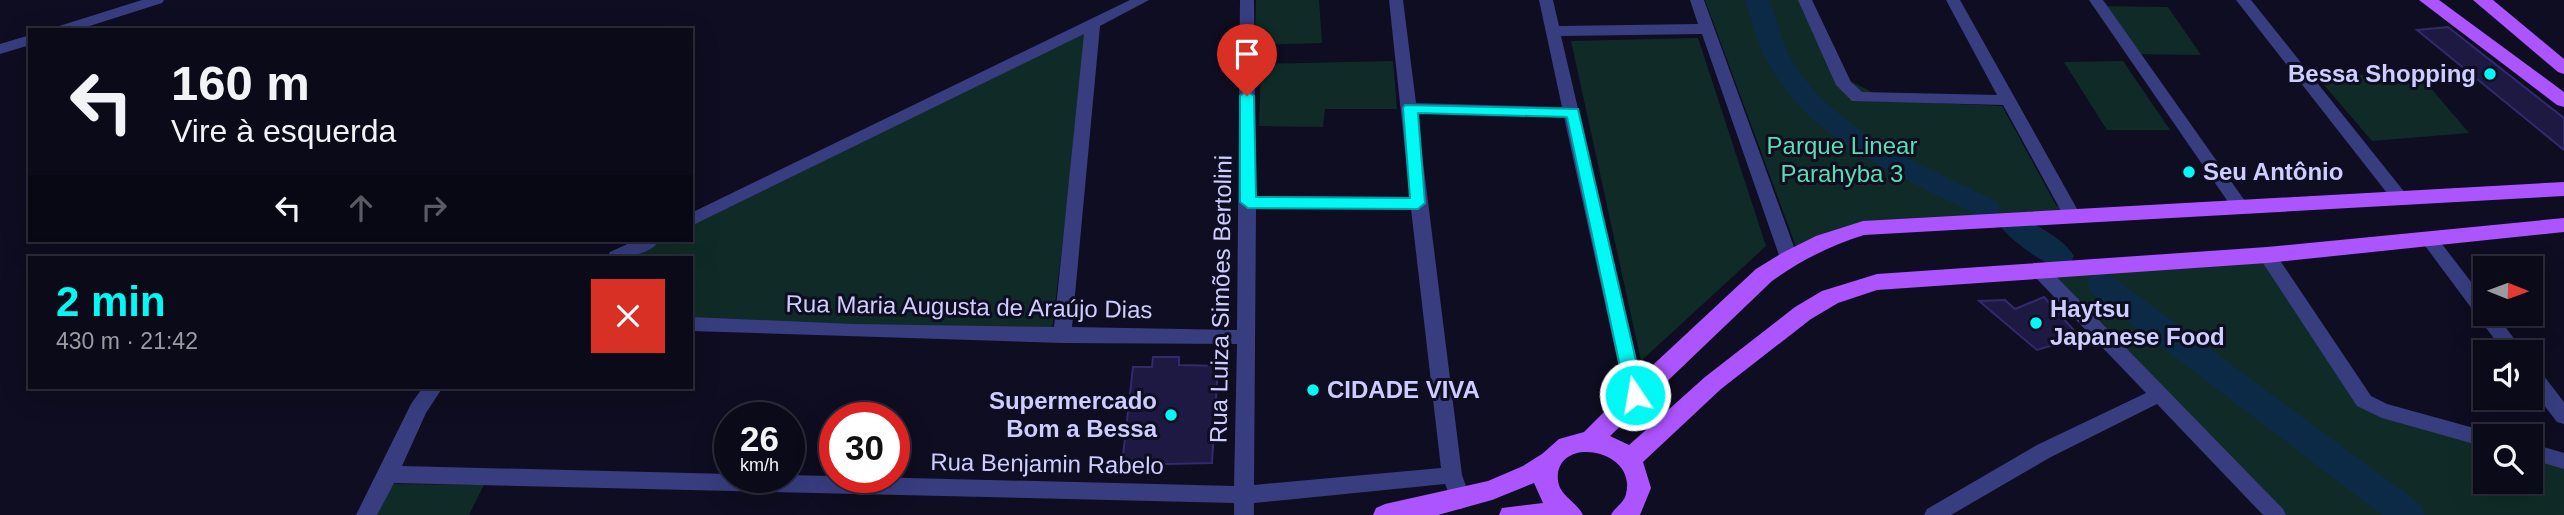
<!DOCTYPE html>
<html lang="pt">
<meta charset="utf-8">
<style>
:root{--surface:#0a0a19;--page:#131322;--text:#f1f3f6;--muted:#999aa2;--line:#2a2b38;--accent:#00f8f5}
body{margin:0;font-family:Helvetica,sans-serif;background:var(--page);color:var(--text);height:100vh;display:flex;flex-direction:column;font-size:26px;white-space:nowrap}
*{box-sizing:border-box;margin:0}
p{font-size:23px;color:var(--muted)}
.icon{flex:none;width:38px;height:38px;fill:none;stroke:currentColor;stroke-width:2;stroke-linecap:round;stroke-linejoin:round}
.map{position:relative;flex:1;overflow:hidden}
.panel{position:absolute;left:28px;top:256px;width:665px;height:133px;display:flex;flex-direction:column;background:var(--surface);border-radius:0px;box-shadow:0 7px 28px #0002,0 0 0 2px var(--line)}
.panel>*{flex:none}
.top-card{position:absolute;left:28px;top:28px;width:665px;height:214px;border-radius:0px;box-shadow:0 7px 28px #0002,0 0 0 2px var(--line);background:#0a0a19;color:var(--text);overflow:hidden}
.needle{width:46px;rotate:91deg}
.fabs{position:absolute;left:2473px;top:256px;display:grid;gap:14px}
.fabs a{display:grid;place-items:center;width:70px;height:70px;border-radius:0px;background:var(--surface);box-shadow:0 7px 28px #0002,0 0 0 2px var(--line);font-size:35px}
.speed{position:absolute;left:714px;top:402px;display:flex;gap:14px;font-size:35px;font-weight:700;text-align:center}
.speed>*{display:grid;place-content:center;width:91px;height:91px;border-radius:50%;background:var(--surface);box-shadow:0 7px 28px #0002,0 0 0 2px var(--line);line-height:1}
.speed small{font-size:18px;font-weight:400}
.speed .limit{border:10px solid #d22;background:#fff;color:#111}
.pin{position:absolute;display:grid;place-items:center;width:60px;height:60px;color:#fff;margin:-72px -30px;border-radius:50% 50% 50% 0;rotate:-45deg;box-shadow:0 0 7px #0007}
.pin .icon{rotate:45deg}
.me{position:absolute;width:77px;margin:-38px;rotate:348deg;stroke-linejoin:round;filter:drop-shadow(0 0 5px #0008)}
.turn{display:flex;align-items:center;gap:24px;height:147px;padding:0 28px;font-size:32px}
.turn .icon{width:91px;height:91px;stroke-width:2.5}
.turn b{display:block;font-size:49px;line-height:60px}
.lanes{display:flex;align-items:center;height:66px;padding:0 28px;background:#0003;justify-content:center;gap:35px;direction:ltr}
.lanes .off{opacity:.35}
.round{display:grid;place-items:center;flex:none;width:74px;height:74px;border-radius:0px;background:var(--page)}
.headline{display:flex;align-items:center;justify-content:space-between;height:119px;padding:0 28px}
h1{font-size:42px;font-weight:800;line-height:52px;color:var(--accent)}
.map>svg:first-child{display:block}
.green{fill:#102b27}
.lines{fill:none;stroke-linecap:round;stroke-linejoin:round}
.river{fill:#0c2946;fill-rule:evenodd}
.building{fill:#1d1942;stroke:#312b6e;stroke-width:2}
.minor{fill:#383d80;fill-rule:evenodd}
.major{fill:#ac54ff;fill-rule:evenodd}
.route{fill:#00f8f5;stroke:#00a19f;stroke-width:2}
.poi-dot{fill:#00f8f5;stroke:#0e0d21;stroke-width:2.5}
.labels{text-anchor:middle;stroke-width:6;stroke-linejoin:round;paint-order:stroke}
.poi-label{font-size:24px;font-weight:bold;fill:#cdcdff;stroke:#0e0d21;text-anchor:start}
.park-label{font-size:24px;fill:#59dfae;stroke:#0e0d21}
.street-label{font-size:24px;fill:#cdcdff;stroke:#0e0d21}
</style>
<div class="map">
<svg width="2564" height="515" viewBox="0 0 2564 515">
<rect width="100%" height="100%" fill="#0e0d21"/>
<g class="green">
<polygon points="1256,0 1319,0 1322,43 1255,45"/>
<polygon points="1705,0 1811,0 1846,79 1890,101 2002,106 2056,205 2072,216 1873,226 1798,252"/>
<polygon points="2099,6 2168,7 2201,55 2129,54"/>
<polygon points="1088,26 1051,339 691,318 691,257 622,257 657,240 691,240 691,223"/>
<polygon points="1698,38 1766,246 1641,361 1571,41"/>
<polygon points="1393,61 1397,109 1325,109 1323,127 1259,126 1261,64"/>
<polygon points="2123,61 2170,130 2107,130 2064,62"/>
<polygon points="2312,71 2423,79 2469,133 2372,141"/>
<polygon points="2264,255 2364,408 2485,441 2485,481 2530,481 2531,454 2564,463 2564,515 2278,515 2046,272"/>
<polygon points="391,484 484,485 469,515 375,515"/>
</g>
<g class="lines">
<g class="river">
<path d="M1745 0H1769C1777 20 1781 42 1792 60 1835 133 1924 165 1996 201L2000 208 1996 215 1986 218 1976 215C1899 176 1810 141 1767 61 1756 42 1752 20 1745 0Z"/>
<path d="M2017 218C2035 223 2064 239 2074 256L2070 264C2068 264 2060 267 2058 267 2046 266 2008 238 2002 228L2007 221Z"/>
<polygon points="2102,274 2113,277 2420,504 2425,515 2382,515 2091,293 2087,285 2091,277"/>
</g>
</g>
<g class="building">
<polygon points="2448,27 2564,118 2564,150 2417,30"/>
<polygon points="2044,297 2080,337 2037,350 1979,301 2005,300 2015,309"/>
<polygon points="1153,357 1179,357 1179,365 1218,366 1212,463 1122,465 1133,367 1152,367"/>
</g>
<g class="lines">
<g class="minor">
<polygon points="142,0 164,0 162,3 77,30 54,30 56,27"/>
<path d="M1130 0H1149L1100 26 1072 327 1237 330 1240 0H1254L1256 196 1410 197 1389 0H1403L1416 103 1562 107 1539 0H1553L1559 26 1698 24 1690 0H1704L1798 258 1795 263H1783L1780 258 1702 34 1561 36 1645 395 1642 400 1635 403 1628 400 1625 395 1564 117 1417 113 1462 475 1471 500 1468 506 1461 509 1454 506 1445 484 1254 503V515H1234V503L394 483 377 515H356L411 404 423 387H443L426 413 402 466 730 474V478H789V475L1234 486 1237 344 1062 343 691 331V317L853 324 1054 327 1084 34 691 226V213ZM1256 208 1411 209 1441 468 1254 485Z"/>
<polygon points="1798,0 1812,0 1851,82 1862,92 1997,95 1946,0 1960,0 2081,216 2078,220 2066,220 2003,105 1852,101 1836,85"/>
<polygon points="2089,0 2103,0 2245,201 2247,205 2245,209 2233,209"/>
<polygon points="2236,0 2251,0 2406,194 2408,198 2406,202 2394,202"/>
<polygon points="30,35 30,45 0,54 0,44"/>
<polygon points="2429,233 2435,235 2485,300 2485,313 2495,313 2524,352 2504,352 2423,243 2420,239 2423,235"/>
<path d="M636 240H660C649 256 625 257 607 257L610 252Z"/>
<polygon points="2267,249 2273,250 2371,396 2387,404 2492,433 2493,436 2485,436 2485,447 2382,418 2357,406 2261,260 2258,255 2261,250"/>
<polygon points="2041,265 2047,267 2283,509 2286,515 2263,515 2157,404 2051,457 1951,515 1924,515 1927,509 2037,445 2146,393 2035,277 2032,272 2035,267"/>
<polygon points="2530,365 2537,367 2564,402 2564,424 2557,422 2530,387"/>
<polygon points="2530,443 2564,453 2564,469 2530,459"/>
</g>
<g class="major">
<polygon points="2419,0 2439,0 2564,92 2564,107 2557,105"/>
<polygon points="2473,0 2493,0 2564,59 2564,74 2558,72"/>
<path d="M2564 182V196L1864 235C1830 246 1801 260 1772 281L1610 436 1629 445 1705 377 1795 307 1822 291 1877 274 2267 247 2564 218V232L2267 263 1877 290 1838 303 1811 319 1721 389 1643 462 1651 488 1640 515H1611C1615 507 1624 503 1626 494 1638 448 1553 434 1558 481 1560 496 1577 502 1583 515H1499L1502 508 1543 503 1534 483 1492 500 1438 515H1373L1376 508 1385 504 1488 481 1523 466 1542 454 1559 439 1584 432 1627 389 1756 269 1782 253 1816 236 1863 221Z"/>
</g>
</g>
<polygon class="route" points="1247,91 1254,96 1256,197 1410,198 1403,108 1405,105 1578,109 1644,395 1641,400 1629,400 1626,395 1567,117 1418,113 1425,203 1418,209 1248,208 1240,202 1240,96"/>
<g class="poi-dot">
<circle cx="2490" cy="74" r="7"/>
<circle cx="2189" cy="172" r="7"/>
<circle cx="2036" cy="323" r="7"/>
<circle cx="1313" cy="390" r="7"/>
<circle cx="1171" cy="415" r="7"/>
</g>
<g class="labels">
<g class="poi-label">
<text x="2476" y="82" text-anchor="end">Bessa Shopping</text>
<text x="2203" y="180">Seu Antônio</text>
<text x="2050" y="317">Haytsu<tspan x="2050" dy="28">Japanese Food</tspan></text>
<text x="1327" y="398">CIDADE VIVA</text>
<text x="1157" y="409" text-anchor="end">Supermercado<tspan x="1157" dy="28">Bom a Bessa</tspan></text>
</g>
<g class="park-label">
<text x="1842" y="154">Parque Linear<tspan x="1842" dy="28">Parahyba 3</tspan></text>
</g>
<g class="street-label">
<text transform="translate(1221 299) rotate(-89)" y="8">Rua Luiza Simões Bertolini</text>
<text transform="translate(969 307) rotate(1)" y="8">Rua Maria Augusta de Araújo Dias</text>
<text transform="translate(1047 464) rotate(1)" y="8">Rua Benjamin Rabelo</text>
</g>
</g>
</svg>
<div class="fabs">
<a><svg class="needle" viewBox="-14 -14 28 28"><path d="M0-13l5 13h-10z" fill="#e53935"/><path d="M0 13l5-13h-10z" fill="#999aa2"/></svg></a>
<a><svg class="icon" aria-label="sound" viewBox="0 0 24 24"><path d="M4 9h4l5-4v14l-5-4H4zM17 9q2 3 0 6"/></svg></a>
<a><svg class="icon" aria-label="search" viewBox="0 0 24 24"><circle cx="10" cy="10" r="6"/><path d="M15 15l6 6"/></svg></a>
</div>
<div class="speed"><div>26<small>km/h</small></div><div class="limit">30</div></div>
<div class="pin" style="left:1247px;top:96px;background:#d93025"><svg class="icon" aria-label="arrive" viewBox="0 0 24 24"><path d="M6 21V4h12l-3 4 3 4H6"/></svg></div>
<svg class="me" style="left:1635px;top:395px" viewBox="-20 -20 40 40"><circle r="17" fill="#00f8f5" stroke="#fff" stroke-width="3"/><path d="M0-11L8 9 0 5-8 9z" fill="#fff"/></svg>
<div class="top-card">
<div class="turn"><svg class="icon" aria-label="left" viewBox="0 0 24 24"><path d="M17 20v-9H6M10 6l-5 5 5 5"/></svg><div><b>160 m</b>Vire à esquerda</div></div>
<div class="lanes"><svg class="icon" aria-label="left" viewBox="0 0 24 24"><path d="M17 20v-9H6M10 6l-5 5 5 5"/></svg><svg class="icon off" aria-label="ahead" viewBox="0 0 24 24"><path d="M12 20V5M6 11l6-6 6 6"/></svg><svg class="icon off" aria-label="right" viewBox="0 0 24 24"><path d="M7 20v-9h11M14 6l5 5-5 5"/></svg></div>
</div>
<section class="panel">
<div class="headline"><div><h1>2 min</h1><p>430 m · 21:42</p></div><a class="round" style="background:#d93025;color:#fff"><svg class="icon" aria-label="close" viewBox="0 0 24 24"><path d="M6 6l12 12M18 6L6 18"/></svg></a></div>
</section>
</div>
